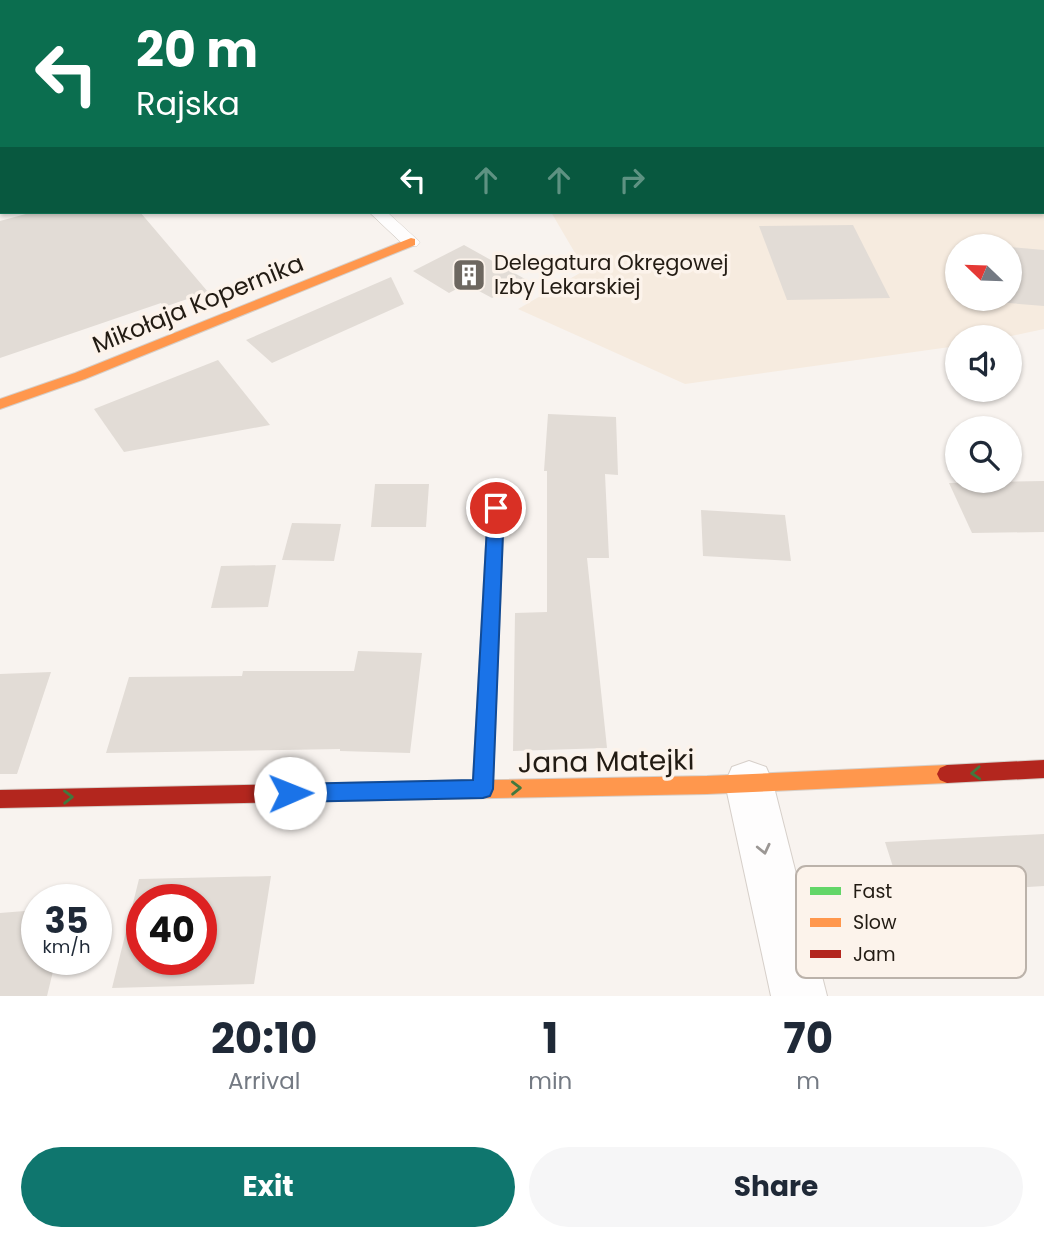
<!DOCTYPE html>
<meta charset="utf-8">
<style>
:root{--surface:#fff;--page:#f6f6f7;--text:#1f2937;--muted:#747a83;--accent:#0f766e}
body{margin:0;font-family:Poppins,sans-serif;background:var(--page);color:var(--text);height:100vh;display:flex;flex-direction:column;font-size:26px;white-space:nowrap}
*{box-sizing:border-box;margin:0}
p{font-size:23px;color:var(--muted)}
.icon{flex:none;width:38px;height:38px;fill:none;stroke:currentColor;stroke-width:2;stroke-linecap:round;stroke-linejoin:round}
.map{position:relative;height:996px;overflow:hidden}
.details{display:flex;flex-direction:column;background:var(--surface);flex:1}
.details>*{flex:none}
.top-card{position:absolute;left:0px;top:0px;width:1045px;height:214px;box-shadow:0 2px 5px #0004;background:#0b6e4f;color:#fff;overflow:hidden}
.needle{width:46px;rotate:293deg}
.fabs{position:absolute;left:945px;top:234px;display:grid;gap:14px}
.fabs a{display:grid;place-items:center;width:77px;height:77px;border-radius:50%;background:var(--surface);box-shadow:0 2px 5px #0004;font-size:35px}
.speed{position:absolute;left:21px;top:884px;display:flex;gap:14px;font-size:35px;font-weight:700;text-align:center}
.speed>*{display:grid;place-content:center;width:91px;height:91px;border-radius:50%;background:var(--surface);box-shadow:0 2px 5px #0004;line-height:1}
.speed small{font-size:18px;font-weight:400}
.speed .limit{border:10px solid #d22;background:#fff;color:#111}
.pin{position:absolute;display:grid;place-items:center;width:60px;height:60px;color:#fff;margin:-30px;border:4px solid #fff;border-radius:50%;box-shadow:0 2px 7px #0007}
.me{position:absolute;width:77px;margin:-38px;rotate:89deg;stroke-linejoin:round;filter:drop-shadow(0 0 5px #0008)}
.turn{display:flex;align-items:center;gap:24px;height:147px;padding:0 21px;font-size:32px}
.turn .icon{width:91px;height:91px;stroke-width:2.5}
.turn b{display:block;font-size:49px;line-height:60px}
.lanes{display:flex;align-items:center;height:66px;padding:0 21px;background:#0003;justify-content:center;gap:35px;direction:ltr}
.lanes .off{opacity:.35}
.eta{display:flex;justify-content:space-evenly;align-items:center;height:119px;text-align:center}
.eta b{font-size:42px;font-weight:700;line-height:49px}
.primary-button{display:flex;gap:14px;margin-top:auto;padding:14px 21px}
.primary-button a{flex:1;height:80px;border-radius:42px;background:var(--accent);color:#fff;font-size:28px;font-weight:700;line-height:80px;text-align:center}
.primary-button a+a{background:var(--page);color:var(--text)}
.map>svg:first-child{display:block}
.built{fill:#f6ebdf;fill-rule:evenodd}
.green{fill:#e8f0e0}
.building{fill:#e2dcd6;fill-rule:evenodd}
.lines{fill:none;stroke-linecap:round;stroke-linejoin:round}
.lane-casing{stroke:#d6cfc9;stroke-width:1}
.street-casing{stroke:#d6cfc9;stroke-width:2}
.fast-casing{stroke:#d6cfc9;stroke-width:2}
.slow-casing{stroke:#d6cfc9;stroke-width:2}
.jam-casing{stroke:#d6cfc9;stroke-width:2}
.lane{fill:#fefdfd;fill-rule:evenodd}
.street{fill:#fefdfd;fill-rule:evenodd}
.fast{fill:#63d668;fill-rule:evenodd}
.slow{fill:#ff974d;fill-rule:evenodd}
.jam{fill:#b3261e;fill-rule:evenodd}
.oneway{stroke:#42783e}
.oneway2{stroke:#9b9794}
.route{fill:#1a73e8;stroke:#114b97;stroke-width:2}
.labels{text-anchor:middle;stroke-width:7;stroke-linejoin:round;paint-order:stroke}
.far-poi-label{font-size:21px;fill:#221b13;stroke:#fcf3eb;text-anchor:start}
.street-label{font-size:24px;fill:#221b13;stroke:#fcf3eb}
.near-street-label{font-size:28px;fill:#221b13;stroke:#fcf3eb}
.key{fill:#fcf3eb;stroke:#bbb2aa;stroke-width:2}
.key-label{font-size:19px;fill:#221b13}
</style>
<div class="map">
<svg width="1044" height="996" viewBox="0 0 1044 996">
<rect width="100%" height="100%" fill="#f8f3ef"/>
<path class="built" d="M1044 12V329L1002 338H957V346L685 384 518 309 585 270 551 212H1043ZM957 247H1010V299H957Z"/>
<polygon class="green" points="119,0 483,0 486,2 115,2"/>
<g class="building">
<polygon points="33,212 140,212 208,292 164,307 161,303 0,358 0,221"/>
<polygon points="853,225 890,298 787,300 759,226"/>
<polygon points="464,245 525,279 492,298 466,284 449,293 413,271"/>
<polygon points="1010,247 1044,250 1044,306 984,301 984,299 1010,299"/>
<polygon points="391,277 404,304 272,363 246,340"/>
<polygon points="218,360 270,425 124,452 94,409"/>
<polygon points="548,414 616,417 618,475 605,474 609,558 587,558 607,748 513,751 515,613 547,612 547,471 544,471"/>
<polygon points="1044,481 1044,532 972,533 949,483"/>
<polygon points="375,484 429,484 426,527 371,527"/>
<polygon points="701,510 785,515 791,561 703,556"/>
<polygon points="292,523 341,524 334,561 282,560"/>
<polygon points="276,565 268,607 211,608 221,566"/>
<polygon points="358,651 422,653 410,753 340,751 340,749 106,753 129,677 242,676 243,671 354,671"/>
<polygon points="51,672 17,774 0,774 0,674"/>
<polygon points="1044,834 1044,886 997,889 1009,921 912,926 885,842"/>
<path d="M271 876 254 984 112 988 139 879ZM142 900H201V959H142Z"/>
<polygon points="37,910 37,959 56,959 47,996 0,996 0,913"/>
</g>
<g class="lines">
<defs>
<g id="lane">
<polygon points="0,81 2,81 0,90"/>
<polygon points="0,105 2,105 0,114"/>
<polygon points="369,212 387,212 420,242 417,246 405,246"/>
</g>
<polygon id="street" points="749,761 766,767 773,783 827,996 771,996 725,783 732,767"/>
<g id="fast">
<polygon points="596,0 613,0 595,2"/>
<polygon points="1034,0 1044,0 1044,5 1043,2"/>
</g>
<g id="slow">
<polygon points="0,151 2,151 0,158"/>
<polygon points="411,238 415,239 415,245 85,379 0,409 0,399 75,373"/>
<polygon points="496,502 504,508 493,780 707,776 947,765 954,768 957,774 954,780 947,783 707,794 436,799 429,796 426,790 429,784 436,781 473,780 488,508"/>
</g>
<g id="jam">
<polygon points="1044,760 1044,778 947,783 940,780 937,774 940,768 947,765"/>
<polygon points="436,781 443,784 446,790 443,796 436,799 0,808 0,790"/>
</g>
</defs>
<use href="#lane" class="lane-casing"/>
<use href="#street" class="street-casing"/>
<use href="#fast" class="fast-casing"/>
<use href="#slow" class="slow-casing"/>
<use href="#jam" class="jam-casing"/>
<use href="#lane" class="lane"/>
<use href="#street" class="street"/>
<use href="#fast" class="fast"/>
<use href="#slow" class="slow"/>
<use href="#jam" class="jam"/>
</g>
<defs><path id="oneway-chevron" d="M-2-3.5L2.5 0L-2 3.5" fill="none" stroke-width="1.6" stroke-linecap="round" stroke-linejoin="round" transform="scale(1.75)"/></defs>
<g class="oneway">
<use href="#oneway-chevron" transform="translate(976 773) rotate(177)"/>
<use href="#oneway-chevron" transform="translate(516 788) rotate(-1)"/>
<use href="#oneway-chevron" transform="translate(68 797) rotate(-1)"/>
</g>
<use class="oneway2" href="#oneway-chevron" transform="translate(764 849) rotate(77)"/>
<polygon class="route" points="496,502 504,508 493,789 490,796 483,798 290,802 283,799 280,793 283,786 290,784 473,780 488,508"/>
<defs>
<symbol id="building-square" viewBox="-11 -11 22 22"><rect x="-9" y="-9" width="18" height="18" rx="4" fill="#6d6760" stroke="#fcf3eb"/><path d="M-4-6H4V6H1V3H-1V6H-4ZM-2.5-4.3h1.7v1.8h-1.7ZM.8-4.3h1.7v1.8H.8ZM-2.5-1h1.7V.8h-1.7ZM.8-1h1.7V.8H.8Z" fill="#fff"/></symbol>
</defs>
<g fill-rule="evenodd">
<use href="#building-square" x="450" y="256" width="38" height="38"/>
</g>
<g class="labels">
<g class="far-poi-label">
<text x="494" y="270">Delegatura Okręgowej<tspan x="494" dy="24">Izby Lekarskiej</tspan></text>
</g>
<g class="street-label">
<text transform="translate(198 304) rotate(-22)" y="8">Mikołaja Kopernika</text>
</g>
<g class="near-street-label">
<text transform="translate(606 761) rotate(-1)" y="10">Jana Matejki</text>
</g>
</g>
<rect x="796" y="866" width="230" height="112" rx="10" class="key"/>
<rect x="810" y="887" width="31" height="8" fill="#63d668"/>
<rect x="810" y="918" width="31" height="9" fill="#ff974d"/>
<rect x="810" y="950" width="31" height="8" fill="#b3261e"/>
<g class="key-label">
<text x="853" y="898">Fast</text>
<text x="853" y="929">Slow</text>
<text x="853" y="961">Jam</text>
</g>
</svg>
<div class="fabs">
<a><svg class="needle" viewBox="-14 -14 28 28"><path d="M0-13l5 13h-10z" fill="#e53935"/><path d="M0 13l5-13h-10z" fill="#747a83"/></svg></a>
<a><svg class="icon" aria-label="sound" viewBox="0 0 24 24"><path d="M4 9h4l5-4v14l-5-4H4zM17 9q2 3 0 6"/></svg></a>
<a><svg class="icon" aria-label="search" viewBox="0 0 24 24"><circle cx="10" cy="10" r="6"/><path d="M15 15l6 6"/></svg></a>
</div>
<div class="speed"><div>35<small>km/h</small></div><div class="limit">40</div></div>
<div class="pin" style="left:496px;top:508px;background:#d93025"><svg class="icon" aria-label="arrive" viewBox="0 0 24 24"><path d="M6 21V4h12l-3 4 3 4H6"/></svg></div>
<svg class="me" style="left:290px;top:793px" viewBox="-20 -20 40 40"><circle r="19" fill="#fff"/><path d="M0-13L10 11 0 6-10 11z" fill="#1a73e8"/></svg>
<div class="top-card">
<div class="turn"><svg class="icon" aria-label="left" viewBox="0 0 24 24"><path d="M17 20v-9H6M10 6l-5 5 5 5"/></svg><div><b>20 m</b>Rajska</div></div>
<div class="lanes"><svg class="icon" aria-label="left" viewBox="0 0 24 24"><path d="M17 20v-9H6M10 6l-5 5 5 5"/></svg><svg class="icon off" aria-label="ahead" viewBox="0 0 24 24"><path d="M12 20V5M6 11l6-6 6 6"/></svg><svg class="icon off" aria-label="ahead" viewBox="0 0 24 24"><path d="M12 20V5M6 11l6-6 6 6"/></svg><svg class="icon off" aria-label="right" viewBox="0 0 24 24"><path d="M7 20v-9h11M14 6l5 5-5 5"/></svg></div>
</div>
</div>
<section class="details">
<div class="eta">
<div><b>20:10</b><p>Arrival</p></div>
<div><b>1</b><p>min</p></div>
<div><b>70</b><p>m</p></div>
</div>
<div class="primary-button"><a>Exit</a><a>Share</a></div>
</section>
